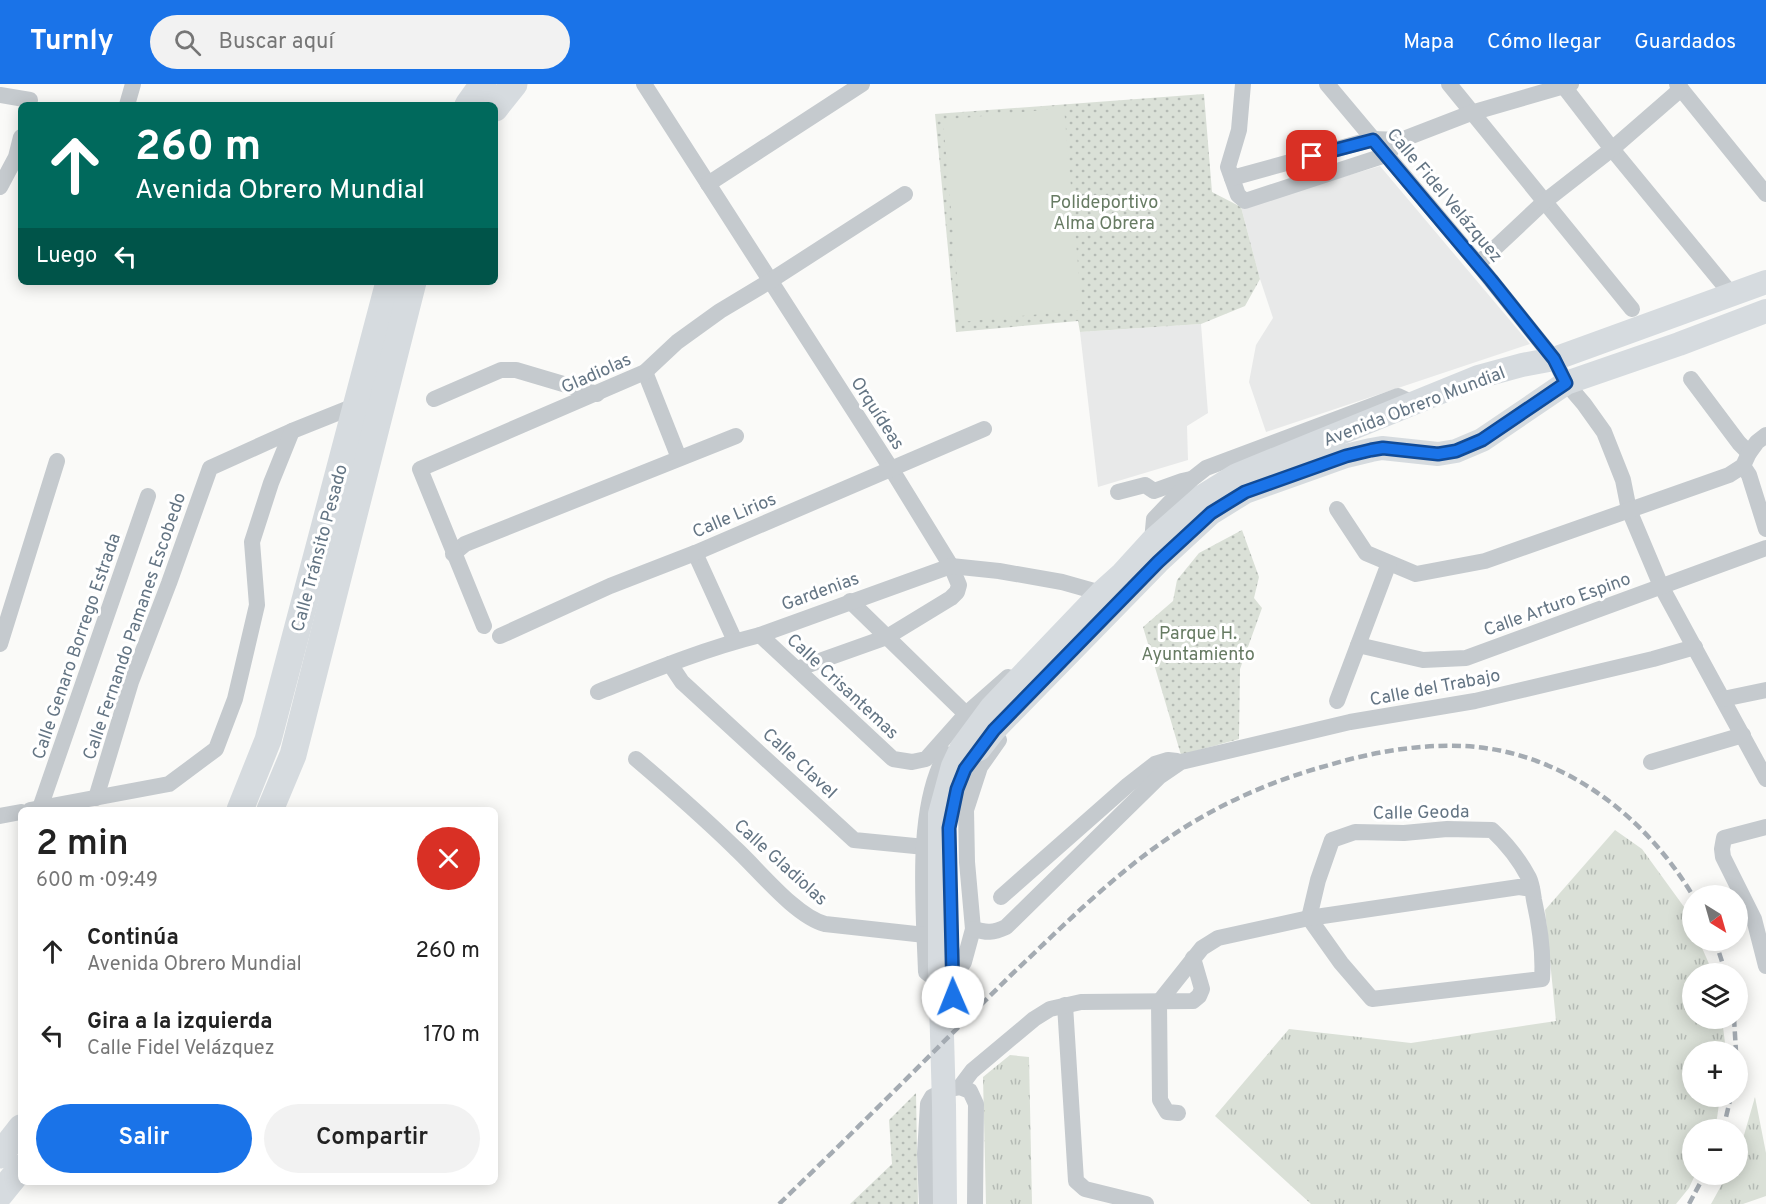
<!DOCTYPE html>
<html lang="es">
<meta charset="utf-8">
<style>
:root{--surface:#fff;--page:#f2f2f2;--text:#222;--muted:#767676;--accent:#1a73e8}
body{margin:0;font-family:Overpass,sans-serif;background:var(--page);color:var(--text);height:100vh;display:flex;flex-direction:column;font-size:22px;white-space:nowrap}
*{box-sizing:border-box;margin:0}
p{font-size:20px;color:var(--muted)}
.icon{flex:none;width:33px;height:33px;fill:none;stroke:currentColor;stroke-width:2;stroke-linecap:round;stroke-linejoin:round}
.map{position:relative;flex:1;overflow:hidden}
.panel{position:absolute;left:18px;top:723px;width:480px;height:378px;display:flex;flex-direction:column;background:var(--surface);border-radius:9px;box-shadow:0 3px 15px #0003}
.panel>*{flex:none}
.top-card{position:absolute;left:18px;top:18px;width:480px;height:183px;border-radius:9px;box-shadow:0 3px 15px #0003;background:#00695c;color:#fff;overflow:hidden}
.needle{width:39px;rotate:143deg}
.controls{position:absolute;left:1682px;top:801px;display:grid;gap:12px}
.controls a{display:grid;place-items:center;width:66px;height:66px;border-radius:50%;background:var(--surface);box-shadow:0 3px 15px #0003;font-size:30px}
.pin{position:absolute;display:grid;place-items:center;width:51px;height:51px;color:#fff;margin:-26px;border-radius:12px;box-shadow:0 3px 9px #0006}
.me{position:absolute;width:66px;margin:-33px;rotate:359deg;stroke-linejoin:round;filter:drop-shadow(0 0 4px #0008)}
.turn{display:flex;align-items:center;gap:21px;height:126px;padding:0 18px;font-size:27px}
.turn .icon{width:78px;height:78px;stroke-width:2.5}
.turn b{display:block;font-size:42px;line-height:51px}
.then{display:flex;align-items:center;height:57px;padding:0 18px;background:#0003;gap:12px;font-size:22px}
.round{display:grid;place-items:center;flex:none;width:63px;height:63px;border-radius:32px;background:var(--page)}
.summary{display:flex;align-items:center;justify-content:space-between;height:102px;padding:0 18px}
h1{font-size:36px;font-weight:600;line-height:45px}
.cta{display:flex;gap:12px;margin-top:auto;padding:12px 18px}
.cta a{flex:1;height:69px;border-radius:36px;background:var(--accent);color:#fff;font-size:24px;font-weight:600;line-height:69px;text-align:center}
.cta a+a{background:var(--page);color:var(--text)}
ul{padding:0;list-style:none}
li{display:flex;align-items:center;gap:18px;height:84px;padding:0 18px}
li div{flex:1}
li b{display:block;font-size:22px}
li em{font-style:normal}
header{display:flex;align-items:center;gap:36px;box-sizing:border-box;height:84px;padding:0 30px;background:var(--accent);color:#fff}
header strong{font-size:28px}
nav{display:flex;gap:33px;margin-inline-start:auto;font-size:21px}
.search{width:420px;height:54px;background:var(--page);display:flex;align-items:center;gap:15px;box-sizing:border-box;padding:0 21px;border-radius:33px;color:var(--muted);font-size:22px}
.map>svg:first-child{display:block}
.built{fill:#e8e9e9}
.grass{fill:url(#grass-tufts)}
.park{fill:url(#park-dots)}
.garden{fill:#dae0d7}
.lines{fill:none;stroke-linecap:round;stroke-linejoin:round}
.minor{stroke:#c5cace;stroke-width:16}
.secondary{stroke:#d6dbdf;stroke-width:24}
.primary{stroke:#d6dbdf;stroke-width:27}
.rail{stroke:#a4abb2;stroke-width:4.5;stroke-dasharray:9 4.5;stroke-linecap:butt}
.route-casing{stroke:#114b97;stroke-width:15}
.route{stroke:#1a73e8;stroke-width:10}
.labels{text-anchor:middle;stroke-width:6;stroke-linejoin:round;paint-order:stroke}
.street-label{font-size:18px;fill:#647584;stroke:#fff}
.park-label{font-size:18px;fill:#677b63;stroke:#fff}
</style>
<header>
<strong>Turnly</strong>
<div class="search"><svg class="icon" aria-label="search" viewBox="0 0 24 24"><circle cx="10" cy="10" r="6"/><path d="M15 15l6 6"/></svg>Buscar aquí</div>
<nav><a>Mapa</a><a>Cómo llegar</a><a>Guardados</a></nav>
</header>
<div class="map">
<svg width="1766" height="1120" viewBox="0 0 1766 1120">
<defs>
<pattern id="grass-tufts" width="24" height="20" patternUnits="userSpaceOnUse" patternTransform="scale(1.5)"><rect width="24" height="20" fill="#dae0d7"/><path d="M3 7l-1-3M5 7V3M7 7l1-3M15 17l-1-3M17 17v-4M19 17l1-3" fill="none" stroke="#b4bab4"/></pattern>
<pattern id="park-dots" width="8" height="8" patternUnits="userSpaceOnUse" patternTransform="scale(1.5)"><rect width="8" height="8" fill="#dae0d7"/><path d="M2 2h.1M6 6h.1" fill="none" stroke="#b4bab4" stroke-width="1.8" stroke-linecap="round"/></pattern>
</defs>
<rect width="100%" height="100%" fill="#fafaf8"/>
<g class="built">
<polygon points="1380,82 1530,260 1266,348 1249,298 1256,261 1273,234 1260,195 1241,123"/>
<polygon points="1201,240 1208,329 1187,342 1188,376 1098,403 1080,248"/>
</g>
<g class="grass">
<polygon points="1615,746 1642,765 1687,827 1692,838 1692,856 1699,857 1713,889 1692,890 1692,934 1722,935 1726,967 1692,968 1692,1012 1720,1013 1717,1034 1713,1045 1692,1046 1692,1090 1695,1091 1689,1104 1676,1120 1311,1120 1215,1032 1289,945 1411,959 1556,937 1545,826"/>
<polygon points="1010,971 1029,973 1032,1120 986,1120 983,993"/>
<polygon points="1755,1013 1766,1069 1766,1112 1743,1120 1711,1120 1727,1091 1737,1090 1737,1069 1742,1058"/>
</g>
<g class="park">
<polygon points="1204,10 1212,108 1241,123 1260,195 1245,222 1201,240 1080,248 1078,237 956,248 935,30"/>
<polygon points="1242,446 1259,493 1254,514 1262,524 1240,585 1239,655 1181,671 1143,543 1173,517 1177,496 1199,469"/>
<polygon points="916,1009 918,1120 850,1120 892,1080 889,1036"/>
</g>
<polygon class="garden" points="1064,24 1082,226 961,238 943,36"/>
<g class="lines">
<g class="minor">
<polyline points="644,0 892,386 951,482 959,501 957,508 951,514 887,553 797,585"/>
<polyline points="1243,0 1239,46 1228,83 1238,111 1245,117 1386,71 1392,65"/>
<polyline points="1327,0 1478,180 1554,275 1566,299 1584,320 1604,348 1623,396 1629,426 1661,502 1766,695"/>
<polyline points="1449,0 1632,225"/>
<polyline points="1562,0 1612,65 1732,211"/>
<polyline points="1677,0 1766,110"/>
<polyline points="0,11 30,16"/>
<polyline points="127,21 133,0"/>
<polyline points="1232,94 1373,55 1401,56 1471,29 1571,0"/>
<polyline points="708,100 862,0"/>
<polyline points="0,103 16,73 21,53"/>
<polyline points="1478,180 1544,118 1612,65 1681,5"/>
<polyline points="645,288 679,374"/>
<polyline points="1691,295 1739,359 1749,369"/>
<polyline points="434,315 501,286 516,286 597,310"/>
<polyline points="1743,382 1749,391 1766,445"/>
<polyline points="1118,408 1145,401 1154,407 1182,397 1191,395"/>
<polyline points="1337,425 1366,469 1416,490 1485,477 1729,391 1743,382 1749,369 1757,358 1766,351"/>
<polyline points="1152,457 1154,435 1192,395 1206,384 1398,312 1415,320"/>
<polyline points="695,469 735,557"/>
<polyline points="453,470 465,460 736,352"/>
<polyline points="850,517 966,630"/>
<polyline points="484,542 420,385 645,288 677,258 720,227 770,197 905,110"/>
<polyline points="760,551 893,675 912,678 926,675 966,630 1008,593"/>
<polyline points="500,552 610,502 695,469 984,345"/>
<polyline points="0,560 57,377"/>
<polyline points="1358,561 1423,576 1466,574 1766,464"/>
<polyline points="670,580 682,598 854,756 925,763"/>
<path d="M598 608C651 587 704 565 760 551L951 482 999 487 1062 498 1101 509"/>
<polyline points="1723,615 1766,606"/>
<polyline points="1337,617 1389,479"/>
<path d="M946 670C914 725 924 825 926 888L934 894 954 890 960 884 964 878 973 845 967 778 966 726 980 683 999 656"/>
<path d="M636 675C670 704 703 733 735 764 759 786 795 832 825 840L925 851"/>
<polyline points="1651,678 1743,651"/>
<polyline points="96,714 131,598 169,499 210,384 292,347"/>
<polyline points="40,724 148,412"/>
<polyline points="30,726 169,700 216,665 235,615 257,521 252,458 271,399 292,347 357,321"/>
<polyline points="0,732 21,728"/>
<polyline points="1766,743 1724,754 1722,765 1723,773 1754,835 1766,882"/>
<path d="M1447 745 1492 746C1507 760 1519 775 1529 794 1532 800 1533 809 1534 816 1540 843 1544 868 1542 895L1372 915 1341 879 1309 834 1318 796 1332 756 1355 748 1404 749Z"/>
<polyline points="1001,813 1128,701 1155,680 1168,676 1177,677"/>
<path d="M973 845C987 849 993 849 1006 843L1159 693 1181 678 1350 638 1475 617 1653 575 1695 563"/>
<polyline points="1065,921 1076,1097 1085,1105 1146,1120"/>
<polyline points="960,1003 972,987 1034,935 1050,925 1081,918 1193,917 1199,912 1202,905 1193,874"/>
<polyline points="1178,1029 1167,1028 1160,1016 1159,918 1202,864 1218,854 1309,834 1519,803 1532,805"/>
<polyline points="927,1120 925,1070 928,1020 932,1013 946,1006 960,1003 970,1007 976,1020 975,1120"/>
</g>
<g class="secondary">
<polyline points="979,665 994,646 1158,478 1211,429 1245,408 1346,372 1371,366 1382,364 1438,370 1456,367 1482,356 1566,299 1679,260 1766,227"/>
<polyline points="945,1120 944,1021 940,882 940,730 953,682 961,665 992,623 1101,509 1121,491 1152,457 1203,412 1237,391 1478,293 1522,281 1554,275 1766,198"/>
</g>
<g class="primary">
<polyline points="468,21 483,0"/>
<polyline points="495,24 514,0"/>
<polyline points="240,726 268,656 389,198"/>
<polyline points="270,726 293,671 413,198"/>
<polyline points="0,1071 21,1044"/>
<polyline points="0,1110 21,1084"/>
</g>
<g class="rail">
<polyline points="1715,856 1726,890"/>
<polyline points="1734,934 1736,968"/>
<polyline points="1723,1046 1731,1012"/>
<path d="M779 1120C857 1045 933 968 1010 892 1060 845 1108 796 1164 757 1214 722 1270 697 1329 681 1373 668 1419 660 1464 662 1561 667 1644 730 1693 812"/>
<polyline points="1689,1120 1705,1090"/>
</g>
</g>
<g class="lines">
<defs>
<polyline id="route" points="953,913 949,744 957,705 965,685 994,646 1158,478 1211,429 1245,408 1346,372 1371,366 1383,364 1438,370 1456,367 1482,356 1566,299 1554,275 1491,196 1373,56 1312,72"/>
</defs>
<use href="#route" class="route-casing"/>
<use href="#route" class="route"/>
</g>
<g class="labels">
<g class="street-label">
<text transform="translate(1445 111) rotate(50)" y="6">Calle Fidel Velázquez</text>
<text transform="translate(596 289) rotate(-24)" y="6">Gladiolas</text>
<text transform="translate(1414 322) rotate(-21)" y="6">Avenida Obrero Mundial</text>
<text transform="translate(878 329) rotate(57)" y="6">Orquídeas</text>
<text transform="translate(734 431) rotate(-23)" y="6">Calle Lirios</text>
<text transform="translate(319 464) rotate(-75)" y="6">Calle Tránsito Pesado</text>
<text transform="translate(820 507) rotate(-20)" y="6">Gardenias</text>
<text transform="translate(1557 520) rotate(-20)" y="6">Calle Arturo Espino</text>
<text transform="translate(134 542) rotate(-71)" y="6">Calle Fernando Pamanes Escobedo</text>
<text transform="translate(76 562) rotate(-71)" y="6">Calle Genaro Borrego Estrada</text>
<text transform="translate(843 602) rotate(43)" y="6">Calle Crisantemas</text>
<text transform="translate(1435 603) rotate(-11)" y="6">Calle del Trabajo</text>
<text transform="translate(800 679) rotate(43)" y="6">Calle Clavel</text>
<text transform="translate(1421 728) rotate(-1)" y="6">Calle Geoda</text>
<text transform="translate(781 778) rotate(42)" y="6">Calle Gladiolas</text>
</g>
<g class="park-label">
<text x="1104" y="124">Polideportivo<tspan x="1104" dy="21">Alma Obrera</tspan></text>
<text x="1198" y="555">Parque H.<tspan x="1198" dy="21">Ayuntamiento</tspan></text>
</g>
</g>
</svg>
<div class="controls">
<a><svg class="needle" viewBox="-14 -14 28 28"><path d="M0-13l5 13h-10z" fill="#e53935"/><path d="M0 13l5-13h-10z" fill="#767676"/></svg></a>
<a><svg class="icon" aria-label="layers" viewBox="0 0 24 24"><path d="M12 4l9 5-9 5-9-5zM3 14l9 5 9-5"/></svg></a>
<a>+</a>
<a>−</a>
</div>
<div class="pin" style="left:1312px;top:72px;background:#d93025"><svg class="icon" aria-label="arrive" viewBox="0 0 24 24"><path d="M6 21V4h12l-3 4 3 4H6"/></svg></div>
<svg class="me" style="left:953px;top:913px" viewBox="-20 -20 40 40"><circle r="19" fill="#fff"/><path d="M0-13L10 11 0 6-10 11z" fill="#1a73e8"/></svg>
<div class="top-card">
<div class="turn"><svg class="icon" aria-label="ahead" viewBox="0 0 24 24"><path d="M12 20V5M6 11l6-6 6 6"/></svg><div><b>260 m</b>Avenida Obrero Mundial</div></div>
<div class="then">Luego<svg class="icon" aria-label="left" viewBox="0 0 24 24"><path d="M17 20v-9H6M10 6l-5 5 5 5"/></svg></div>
</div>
<section class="panel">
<div class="summary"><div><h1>2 min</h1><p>600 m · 09:49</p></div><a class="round" style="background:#d93025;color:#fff"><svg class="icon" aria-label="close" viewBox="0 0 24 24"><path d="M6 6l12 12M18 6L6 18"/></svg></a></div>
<ul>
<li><svg class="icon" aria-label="ahead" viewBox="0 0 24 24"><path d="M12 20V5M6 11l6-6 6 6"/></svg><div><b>Continúa</b><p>Avenida Obrero Mundial</p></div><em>260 m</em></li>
<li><svg class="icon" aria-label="left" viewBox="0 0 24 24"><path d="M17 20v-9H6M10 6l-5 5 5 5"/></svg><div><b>Gira a la izquierda</b><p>Calle Fidel Velázquez</p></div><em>170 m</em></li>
</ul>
<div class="cta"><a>Salir</a><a>Compartir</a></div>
</section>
</div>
